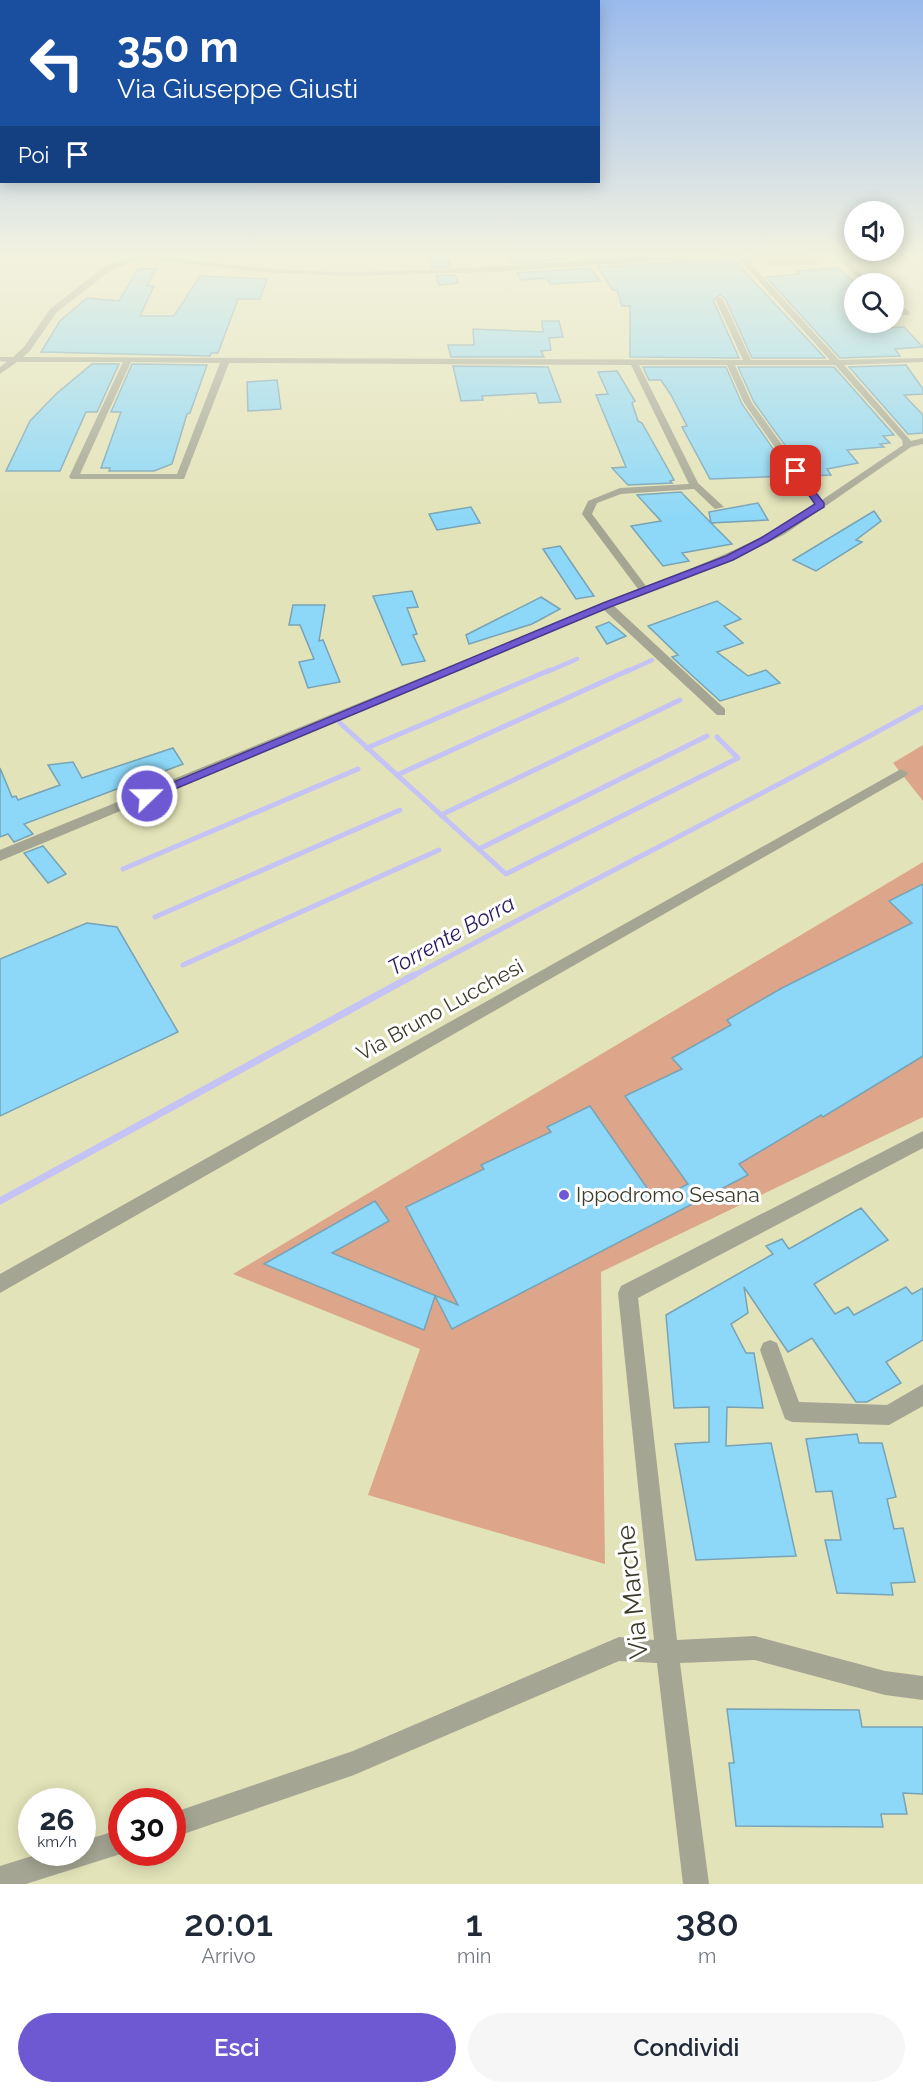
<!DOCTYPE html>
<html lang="it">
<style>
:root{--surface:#fff;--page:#f6f6f7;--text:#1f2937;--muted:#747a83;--accent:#6f59d3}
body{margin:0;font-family:Raleway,sans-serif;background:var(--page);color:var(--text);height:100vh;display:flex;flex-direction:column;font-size:22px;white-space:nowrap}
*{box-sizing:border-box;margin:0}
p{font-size:20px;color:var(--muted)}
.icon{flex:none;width:33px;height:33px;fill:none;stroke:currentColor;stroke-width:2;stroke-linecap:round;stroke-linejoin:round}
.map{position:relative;height:1884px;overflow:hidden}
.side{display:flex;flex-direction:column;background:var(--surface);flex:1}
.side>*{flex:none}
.guide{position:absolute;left:0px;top:0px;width:600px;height:183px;box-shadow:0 3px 15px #0003;background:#1a4fa0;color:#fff;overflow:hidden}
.tools{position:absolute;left:844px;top:201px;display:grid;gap:12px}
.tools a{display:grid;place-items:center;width:60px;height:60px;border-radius:50%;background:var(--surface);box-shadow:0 3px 15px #0003;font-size:30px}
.speed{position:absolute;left:18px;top:1788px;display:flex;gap:12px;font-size:30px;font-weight:700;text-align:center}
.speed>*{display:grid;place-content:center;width:78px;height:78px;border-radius:50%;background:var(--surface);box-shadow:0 3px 15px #0003;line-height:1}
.speed small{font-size:15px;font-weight:400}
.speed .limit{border:9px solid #d22;background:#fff;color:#111}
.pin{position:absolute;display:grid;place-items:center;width:51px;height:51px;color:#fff;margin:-26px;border-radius:12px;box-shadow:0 3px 9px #0006}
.me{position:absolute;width:66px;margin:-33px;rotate:68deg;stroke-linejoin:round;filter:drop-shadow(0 0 4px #0008)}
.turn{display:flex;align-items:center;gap:21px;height:126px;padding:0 18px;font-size:27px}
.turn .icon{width:78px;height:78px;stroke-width:2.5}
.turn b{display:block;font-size:42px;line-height:51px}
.then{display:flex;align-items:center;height:57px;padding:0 18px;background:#0003;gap:12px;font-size:22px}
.eta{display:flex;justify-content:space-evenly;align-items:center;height:102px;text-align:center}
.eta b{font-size:36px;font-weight:600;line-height:42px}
.cta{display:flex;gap:12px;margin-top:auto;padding:12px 18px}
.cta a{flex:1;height:69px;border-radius:36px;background:var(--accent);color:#fff;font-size:24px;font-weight:600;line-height:69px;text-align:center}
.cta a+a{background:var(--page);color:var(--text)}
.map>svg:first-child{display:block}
.green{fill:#dda589}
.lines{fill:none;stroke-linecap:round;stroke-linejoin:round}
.stream-far2{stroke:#c5c2f5;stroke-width:4.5}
.stream-far1{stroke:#c5c2f5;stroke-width:5}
.stream{stroke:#c5c2f5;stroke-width:7}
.building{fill:#8dd8f8;stroke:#77a3b7;stroke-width:1.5}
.minor{fill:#a5a593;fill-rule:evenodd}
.route{fill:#6f59d3;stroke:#483a89;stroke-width:1.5}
.poi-dot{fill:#6f59d3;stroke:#fff;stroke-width:2}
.labels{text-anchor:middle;stroke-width:6;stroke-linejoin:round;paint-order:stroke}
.street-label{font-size:21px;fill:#3d3c2b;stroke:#fff}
.poi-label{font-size:21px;fill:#3d3c2b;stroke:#fff;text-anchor:start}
.water-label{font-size:22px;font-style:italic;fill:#2a1a60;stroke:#fff}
.near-street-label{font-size:26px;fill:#3d3c2b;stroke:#fff}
</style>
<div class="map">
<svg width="923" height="1884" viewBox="0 0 923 1884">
<rect width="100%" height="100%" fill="#e3e3b9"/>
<g class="green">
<polygon points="755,254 810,254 820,265 767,266 762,261 749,261 745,256"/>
<polygon points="923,745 923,801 893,763"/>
<polygon points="923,862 923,1117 601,1272 605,1564 368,1495 420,1349 233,1274"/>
</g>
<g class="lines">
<g class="stream-far2">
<polyline points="547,672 577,659"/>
<polyline points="626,672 652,660"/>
</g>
<g class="stream-far1">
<polyline points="340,723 506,874 738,758 717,737"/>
<polyline points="367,748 550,670"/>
<polyline points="397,775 629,670"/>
<polyline points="441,815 680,700"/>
<polyline points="479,849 707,736"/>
<polyline points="123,869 358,769"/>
<polyline points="155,917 400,810"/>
<polyline points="183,965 439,850"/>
<path d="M411 977C581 885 754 800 923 707"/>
</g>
<polyline class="stream" points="0,1201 414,975"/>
</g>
<g class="building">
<polygon points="427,254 446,254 451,267 432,268"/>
<polygon points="507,254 562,254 565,259 512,263"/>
<polygon points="733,259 825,358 752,358 725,298 720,295 713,300 739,358 630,357 630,306 622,306 617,290 613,290 598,267"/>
<polygon points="590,268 600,281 550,284 547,278 521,280 517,273"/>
<polygon points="838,268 855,283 855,322 874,322 881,328 904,327 923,347 895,349 900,356 840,358 766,277 800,274 796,271"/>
<polygon points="138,269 156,269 147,286 154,286 140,316 174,316 200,276 267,279 260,299 238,299 218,353 211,353 210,356 41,352 60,321 87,298 119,301"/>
<polygon points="455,275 458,283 439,285 436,276"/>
<polygon points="542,321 559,321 563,337 549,338 551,350 541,351 544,357 451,357 448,345 474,345 473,329 543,332"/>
<polygon points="92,364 119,364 97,412 86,412 60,471 6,471 30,421 56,394"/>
<polygon points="132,364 207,365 190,413 187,414 172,464 154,471 109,471 110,468 101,468 121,412 111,412"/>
<polygon points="906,365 923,389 923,394 904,395 923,415 923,433 908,434 849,367"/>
<polygon points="453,366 548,367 561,402 539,403 536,393 482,396 483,400 461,401"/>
<polygon points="643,367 726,367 742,404 792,476 710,479 682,427 687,426 671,395 661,380 649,380"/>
<polygon points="738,367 834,367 894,435 883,436 890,443 880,444 884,447 847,450 858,463 827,469 831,475 807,476 754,402"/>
<polygon points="617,371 635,401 632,403 638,421 642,423 664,462 674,480 670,481 672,483 628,485 612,468 626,467 596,395 608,394 598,372"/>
<polygon points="277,380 281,409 248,411 247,382"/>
<polygon points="681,492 711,523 709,512 758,503 768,520 711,523 732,544 682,553 689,561 663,566 631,526 661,521 637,495"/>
<polygon points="471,507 480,523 437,530 429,514"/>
<polygon points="874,511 881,521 856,540 862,542 816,571 793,560"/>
<polygon points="560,546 594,596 576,599 543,549"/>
<polygon points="412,591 418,607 407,608 417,634 413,635 425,661 402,665 373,596"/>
<polygon points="541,597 560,609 532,624 469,644 466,635"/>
<polygon points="717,601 741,619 724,626 743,643 717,652 748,676 766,670 780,683 720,701 672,657 678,655 648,626"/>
<polygon points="293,605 325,605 319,641 323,640 340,682 308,688 299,662 314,659 300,625 289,625"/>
<polygon points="609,622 626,636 607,644 596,627"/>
<polygon points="173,748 183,764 24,824 33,834 14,842 8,834 0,837 0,768 12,797 16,796 18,800 60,785 48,765 73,762 82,778"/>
<polygon points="43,846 66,874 48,883 24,853"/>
<polygon points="923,884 923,1056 823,1117 821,1115 739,1164 748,1175 452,1329 435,1296 424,1330 264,1264 375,1201 389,1221 332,1253 458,1305 406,1207 484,1169 481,1165 551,1132 547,1127 590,1106 656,1201 688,1184 625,1096 682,1069 672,1058 731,1025 727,1020 782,988 912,923 889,901"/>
<polygon points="87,923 117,927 178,1032 0,1116 0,959"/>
<polygon points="861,1208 888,1240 814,1284 835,1314 848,1307 854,1315 906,1287 912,1294 923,1288 923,1340 886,1362 901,1383 867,1402 856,1402 812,1338 788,1352 744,1287 748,1313 731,1324 746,1353 754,1353 763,1408 727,1407 726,1446 771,1443 796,1556 696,1560 675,1444 709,1442 709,1407 674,1408 666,1315 773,1254 766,1246 782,1239 789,1249"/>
<polygon points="857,1434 859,1443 882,1443 896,1497 887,1499 894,1529 903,1528 915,1582 891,1583 893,1595 837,1593 825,1540 841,1540 832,1491 816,1492 806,1439"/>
<polygon points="727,1709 859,1710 862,1727 923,1727 923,1794 903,1793 907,1814 881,1814 883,1827 736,1826 729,1763 734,1763"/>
</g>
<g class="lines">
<g class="minor">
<path d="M117 254C147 254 177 259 207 262 254 268 301 272 348 272 479 272 611 254 742 254L839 360 923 358V362L844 365 911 441 923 438V444L911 447 785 534 733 560 614 606 725 709V715H717L604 610 0 861V850L638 589 582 514 588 501 620 488 689 484 631 365 229 363 184 479H71L69 477 123 362H17L0 374V367L7 362 0 361V357H13L24 347 50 309 105 266 132 258ZM736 256 830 360H751L723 299 719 297 715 299 743 360 23 357 30 351 56 313 111 270 141 259 262 272 347 276 494 272ZM131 362 220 363 177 474H80ZM639 365H727L744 403 815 505C761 541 707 563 646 586L592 514 597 503 621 494 694 489 715 509 724 507 698 483ZM735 365H835L902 440 903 445 822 500 752 403Z"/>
<polygon points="832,254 840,254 873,284 865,284"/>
<polygon points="894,301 909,311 909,315 903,315 894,307"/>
<polygon points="901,769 908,773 906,776 0,1293 0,1274"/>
<polygon points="923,1131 923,1148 638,1298 677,1640 755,1636 885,1671 923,1676 923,1700 885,1695 755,1660 680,1663 709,1884 683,1884 657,1663 619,1661 354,1775 172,1838 172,1813 353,1751 619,1637 654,1640 618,1293 621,1286"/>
<polygon points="770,1340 777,1343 799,1402 887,1405 923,1384 923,1406 889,1425 792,1422 785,1419 760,1350 763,1343"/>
<polygon points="122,1829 122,1852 127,1852 26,1884 0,1884 0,1866 45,1852 82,1852 82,1841"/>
</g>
</g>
<linearGradient id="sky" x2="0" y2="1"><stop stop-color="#9abaed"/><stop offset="0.49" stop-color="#f2f2e0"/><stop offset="1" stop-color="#f2f2e0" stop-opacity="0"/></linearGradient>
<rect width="923" height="518" fill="url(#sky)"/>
<polygon class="route" points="796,468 824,503 824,507 767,542 733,560 610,607 151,799 147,800 140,796 603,603 726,556 761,538 815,504 792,471"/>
<circle class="poi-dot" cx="564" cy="1195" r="6"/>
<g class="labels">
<g class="street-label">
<text transform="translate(440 1010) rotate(-29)" y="7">Via Bruno Lucchesi</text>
</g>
<g class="poi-label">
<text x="576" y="1202">Ippodromo Sesana</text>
</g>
<g class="water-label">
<text transform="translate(451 935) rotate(-29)" y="8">Torrente Borra</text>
</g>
<g class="near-street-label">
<text transform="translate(632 1592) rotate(-96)" y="9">Via Marche</text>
</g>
</g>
</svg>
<div class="tools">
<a><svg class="icon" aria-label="sound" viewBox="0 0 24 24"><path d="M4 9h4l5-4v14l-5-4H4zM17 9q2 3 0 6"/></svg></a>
<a><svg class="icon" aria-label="search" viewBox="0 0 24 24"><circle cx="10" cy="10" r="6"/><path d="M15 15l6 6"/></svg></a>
</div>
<div class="speed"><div>26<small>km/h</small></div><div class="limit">30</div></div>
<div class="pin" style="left:796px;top:471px;background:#d93025"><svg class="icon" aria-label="arrive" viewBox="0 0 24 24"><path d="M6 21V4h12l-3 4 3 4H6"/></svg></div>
<svg class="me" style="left:147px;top:796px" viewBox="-20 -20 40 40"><circle r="17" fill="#6f59d3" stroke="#fff" stroke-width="3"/><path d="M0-11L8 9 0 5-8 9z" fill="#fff"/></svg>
<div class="guide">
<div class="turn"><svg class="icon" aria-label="left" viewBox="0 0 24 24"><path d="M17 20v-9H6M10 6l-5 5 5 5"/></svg><div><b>350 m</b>Via Giuseppe Giusti</div></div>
<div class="then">Poi<svg class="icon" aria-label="arrive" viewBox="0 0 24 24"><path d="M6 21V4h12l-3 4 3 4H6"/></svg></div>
</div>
</div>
<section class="side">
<div class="eta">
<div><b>20:01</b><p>Arrivo</p></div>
<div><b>1</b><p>min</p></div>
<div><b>380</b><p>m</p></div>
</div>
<div class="cta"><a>Esci</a><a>Condividi</a></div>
</section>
